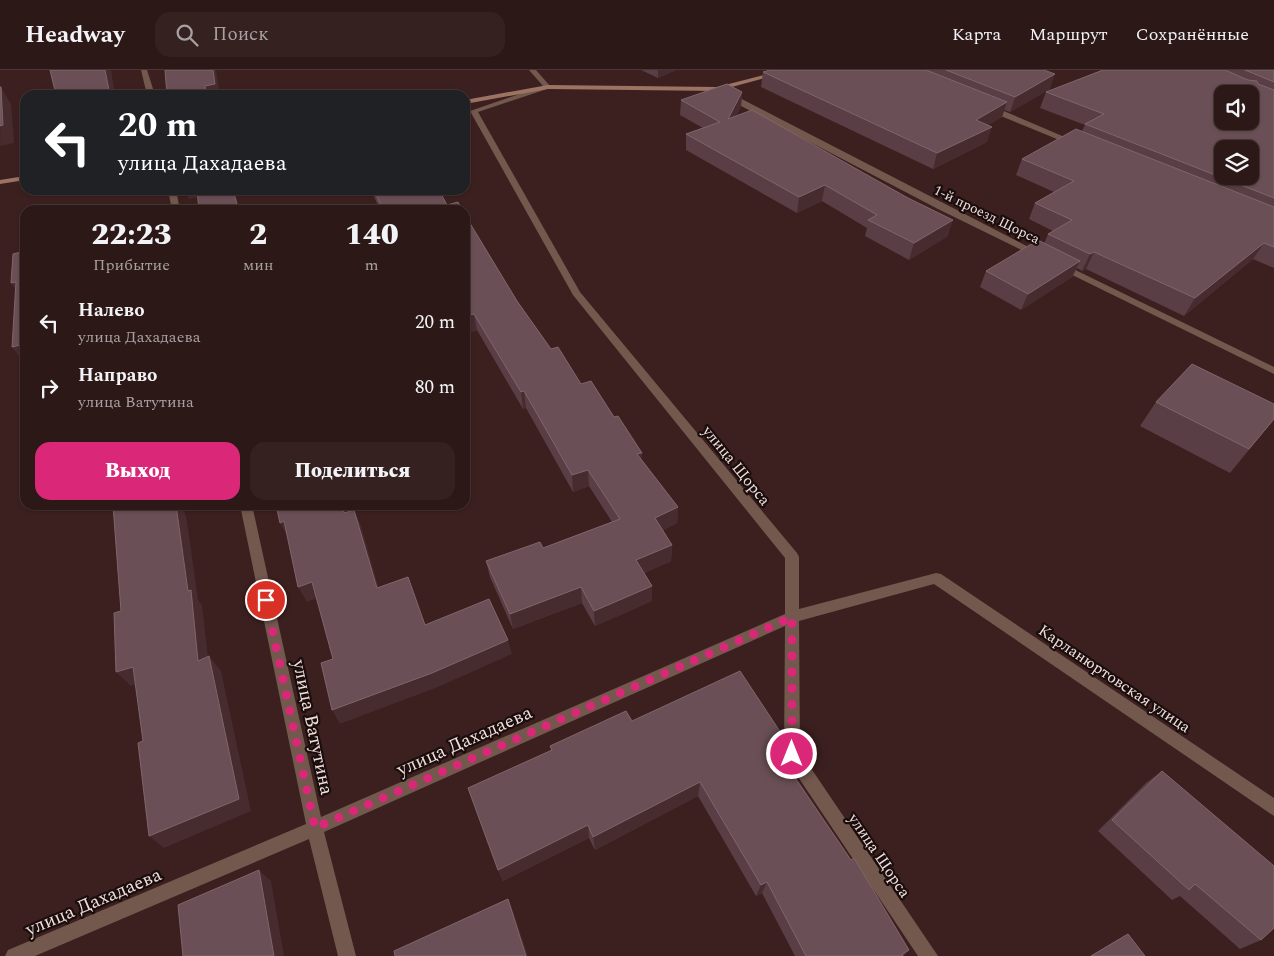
<!DOCTYPE html>
<html lang="ru">
<meta charset="utf-8">
<style>
:root{--surface:#2c1817;--page:#342120;--text:#f1f3f6;--muted:#a6a0a1;--line:#483736;--accent:#db2777}
body{margin:0;font-family:Spectral,serif;background:var(--page);color:var(--text);height:100vh;display:flex;flex-direction:column;font-size:19px;white-space:nowrap}
*{box-sizing:border-box;margin:0}
p{font-size:16px;color:var(--muted)}
.icon{flex:none;width:28px;height:28px;fill:none;stroke:currentColor;stroke-width:2;stroke-linecap:round;stroke-linejoin:round}
.map{position:relative;flex:1;overflow:hidden}
.sheet{position:absolute;left:20px;top:135px;width:450px;height:305px;display:flex;flex-direction:column;background:var(--surface);border-radius:15px;box-shadow:0 1px 4px #0004,0 0 0 1px var(--line)}
.sheet>*{flex:none}
.top-card{position:absolute;left:20px;top:20px;width:450px;height:105px;border-radius:15px;box-shadow:0 1px 4px #0004,0 0 0 1px var(--line);background:#202124;color:#fff;overflow:hidden}
.controls{position:absolute;left:1214px;top:15px;display:grid;gap:10px}
.controls a{display:grid;place-items:center;width:45px;height:45px;border-radius:10px;background:var(--surface);box-shadow:0 1px 4px #0004,0 0 0 1px var(--line);font-size:25px}
.pin{position:absolute;display:grid;place-items:center;width:42px;height:42px;color:#fff;margin:-21px;border:2px solid #fff;border-radius:50%;box-shadow:0 1px 5px #0007}
.me{position:absolute;width:55px;margin:-28px;rotate:0deg;stroke-linejoin:round;filter:drop-shadow(0 0 4px #0008)}
.turn{display:flex;align-items:center;gap:18px;height:105px;padding:0 15px;font-size:22px}
.turn .icon{width:65px;height:65px;stroke-width:2.5}
.turn b{display:block;font-size:35px;line-height:42px}
.eta{display:flex;justify-content:space-evenly;align-items:center;height:85px;text-align:center}
.eta b{font-size:30px;font-weight:800;line-height:35px}
.button{display:flex;gap:10px;margin-top:auto;padding:10px 15px}
.button a{flex:1;height:58px;border-radius:15px;background:var(--accent);color:#fff;font-size:20px;font-weight:800;line-height:58px;text-align:center}
.button a+a{background:var(--page);color:var(--text)}
ul{padding:0;list-style:none}
li{display:flex;align-items:center;gap:15px;height:65px;padding:0 15px}
li div{flex:1}
li b{display:block;font-size:19px}
li em{font-style:normal}
header{display:flex;align-items:center;gap:30px;box-sizing:border-box;height:70px;padding:0 25px;background:var(--surface);border-bottom:1px solid var(--line)}
header strong{font-size:24px}
nav{display:flex;gap:28px;margin-inline-start:auto;font-size:18px}
.search{width:350px;height:45px;background:var(--page);display:flex;align-items:center;gap:12px;box-sizing:border-box;padding:0 18px;border-radius:15px;color:var(--muted);font-size:19px}
.map>svg:first-child{display:block}
.lines{fill:none;stroke-linecap:round;stroke-linejoin:round}
.street{fill:#73584e;fill-rule:evenodd}
.secondary{fill:#9c7262;fill-rule:evenodd}
.wall{fill:#593f45}
.shaded-wall{fill:#462b2f}
.building{fill:#6a5056;stroke:#7f666b;fill-rule:evenodd}
.route{stroke:#db2777;stroke-width:9;stroke-dasharray:0 16.2}
.labels{text-anchor:middle;stroke-width:4.5;stroke-linejoin:round;paint-order:stroke}
.far-street-label{font-size:14px;fill:#f1dedd;stroke:#1a0e0d}
.street-label{font-size:16px;fill:#f1dedd;stroke:#1a0e0d}
.near-street-label{font-size:19px;fill:#f1dedd;stroke:#1a0e0d}
</style>
<header>
<strong>Headway</strong>
<div class="search"><svg class="icon" aria-label="search" viewBox="0 0 24 24"><circle cx="10" cy="10" r="6"/><path d="M15 15l6 6"/></svg>Поиск</div>
<nav><a>Карта</a><a>Маршрут</a><a>Сохранённые</a></nav>
</header>
<div class="map">
<svg width="1274" height="886" viewBox="0 0 1274 886">
<rect width="100%" height="100%" fill="#3b201f"/>
<g class="lines">
<g class="street">
<polygon points="141,0 147,0 155,25 147,25"/>
<polygon points="529,0 536,0 550,16 550,18 478,42 580,222 797,483 799,487 799,539 936,503 941,504 1274,728 1274,746 934,514 799,551 800,682 938,886 918,886 786,689 784,684 785,556 324,762 356,886 338,886 309,769 35,886 5,886 8,880 306,754 240,435 252,435 321,747 785,544 785,488 573,225 470,41 543,16"/>
<polygon points="724,23 730,23 1044,185 1039,188 1036,187 938,139 724,27"/>
<polygon points="986,36 992,36 1081,74 1074,76 986,40"/>
<polygon points="168,120 176,120 180,140 172,140"/>
<polygon points="1059,192 1274,297 1274,304 1056,197 1056,193"/>
</g>
<g class="secondary">
<polygon points="783,0 794,0 717,21 548,19 465,34 465,30 548,15 717,17"/>
<polygon points="25,106 25,110 0,114 0,110"/>
</g>
</g>
<g class="wall">
<polygon points="641,0 676,0 658,8"/>
<polygon points="770,0 1044,0 1050,19 1010,42 1004,40 1002,47 988,55 987,72 933,99 761,17 763,2"/>
<polygon points="1103,0 1274,0 1274,198 1253,189 1184,246 1086,199 1082,201 1077,198 1072,207 1021,240 980,217 986,201 1044,174 1048,164 1053,161 1029,149 1035,133 1054,122 1016,105 1022,89 1082,61 1085,55 1040,38 1046,22"/>
<polygon points="742,22 741,37 736,46 948,166 909,190 865,166 867,158 822,131 797,143 686,80 686,64 703,58 680,45 681,30"/>
<polygon points="371,120 439,120 447,135 462,140 380,140"/>
<polygon points="465,145 517,231 551,279 581,314 614,347 642,383 642,390 678,437 677,453 663,460 672,475 671,491 644,503 652,516 652,531 595,556 582,533 513,559 490,507 486,491 543,478 612,452 589,416 573,422 526,338 523,339 477,260 465,264"/>
<polygon points="1156,332 1274,349 1230,403 1140,356"/>
<polygon points="632,651 780,683 779,684 909,880 903,886 795,886 762,823 756,826 698,726 595,780 589,768 503,811 498,800 551,680 550,676"/>
<polygon points="1162,701 1261,870 1240,879 1180,826 1172,830 1098,761 1146,713"/>
<polygon points="1128,864 1145,886 1090,886 1112,873"/>
</g>
<g class="shaded-wall">
<polygon points="105,0 111,0 115,25 110,25"/>
<polygon points="213,0 216,0 220,25 207,25 205,16"/>
<polygon points="658,0 676,0 658,8"/>
<polygon points="1055,4 1050,19 1010,42 1015,27"/>
<polygon points="1,17 11,34 14,73 0,76"/>
<polygon points="742,22 741,37 726,64 728,49"/>
<polygon points="1007,32 1002,47 971,65 976,50"/>
<polygon points="992,57 987,72 933,99 937,83"/>
<polygon points="825,115 822,131 797,143 799,127"/>
<polygon points="185,120 200,120 203,126 189,129"/>
<polygon points="233,120 234,120 240,140 230,140"/>
<polygon points="953,150 948,166 909,190 914,173"/>
<polygon points="1264,173 1253,189 1184,246 1195,228"/>
<polygon points="1094,182 1086,199 1082,201 1090,184"/>
<polygon points="1080,191 1072,207 1021,240 1028,224"/>
<polygon points="16,212 22,229 11,213"/>
<polygon points="474,244 477,260 465,264 465,246"/>
<polygon points="25,274 25,293 24,293 12,277"/>
<polygon points="524,321 526,338 523,339 521,322"/>
<polygon points="642,383 642,399 637,384"/>
<polygon points="588,400 589,416 573,422 572,405"/>
<polygon points="176,435 183,435 187,451 198,530 202,535 210,605 198,591"/>
<polygon points="342,435 343,435 351,459 344,443"/>
<polygon points="678,437 677,453 655,464 655,448"/>
<polygon points="354,440 361,456 383,533 377,518"/>
<polygon points="284,451 289,469 280,453"/>
<polygon points="672,475 671,491 636,506 636,490"/>
<polygon points="312,512 320,527 307,532 298,517"/>
<polygon points="652,516 652,531 595,556 594,541"/>
<polygon points="581,517 582,533 513,559 510,544"/>
<polygon points="508,570 512,584 438,617 340,654 332,640"/>
<polygon points="209,586 221,601 251,741 164,778 149,766"/>
<polygon points="133,597 146,611 131,616 116,602"/>
<polygon points="785,669 780,683 769,689 773,675"/>
<polygon points="700,712 698,726 595,780 593,767"/>
<polygon points="588,755 589,768 503,811 498,800"/>
<polygon points="259,800 271,811 284,886 274,886"/>
<polygon points="767,812 762,823 756,826 761,815"/>
<polygon points="508,829 513,841 528,886 526,886"/>
</g>
<g class="building">
<polygon points="50,0 105,0 110,25 67,25 67,24 56,25"/>
<polygon points="165,0 213,0 215,14 205,16 207,25 167,25"/>
<polygon points="770,0 926,0 1007,32 976,50 992,57 937,83 763,2"/>
<polygon points="946,0 1044,0 1055,4 1015,27"/>
<path d="M1103 0H1225L1248 10 1257 11 1258 14 1274 20V128L1085 54 1104 44 1046 22ZM1222 24H1250V51H1222ZM1222 79H1250V106H1222Z"/>
<polygon points="1245,0 1274,0 1274,12"/>
<polygon points="727,14 742,22 728,49 752,40 908,128 953,150 914,173 868,150 877,145 825,115 799,127 686,64 720,52 681,30"/>
<polygon points="0,17 1,17 3,55 0,56"/>
<polygon points="1076,59 1274,137 1274,177 1264,173 1195,228 1094,182 1090,184 1048,164 1072,150 1035,133 1074,111 1022,89"/>
<polygon points="197,120 233,120 238,138 230,140 199,140"/>
<polygon points="374,120 439,120 447,135 458,132 462,140 383,140"/>
<polygon points="94,136 94,140 72,140"/>
<polygon points="465,145 517,231 551,279 558,277 581,314 591,311 614,347 618,346 642,383 637,384 678,437 655,448 672,475 636,490 652,516 594,541 581,517 510,544 486,491 540,472 543,478 620,449 588,400 572,405 524,321 521,322 474,244 465,246"/>
<polygon points="1038,170 1080,191 1028,224 986,201"/>
<polygon points="25,181 25,274 12,277 16,212 11,213 13,184"/>
<polygon points="1192,294 1274,334 1274,349 1249,379 1156,332"/>
<polygon points="113,435 176,435 188,521 191,520 198,591 209,586 239,729 149,766 138,673 143,671 133,597 116,602 114,543 121,541"/>
<polygon points="276,435 342,435 344,443 354,440 377,518 408,507 425,555 489,529 508,570 432,603 332,640 321,593 333,589 312,512 298,517 284,451 280,453"/>
<polygon points="740,601 785,669 773,675 851,790 854,788 909,880 902,884 903,886 806,886 767,812 761,815 700,712 593,767 588,755 498,800 468,718 552,680 550,676 626,641 632,651"/>
<polygon points="1162,701 1274,796 1274,858 1261,870 1195,814 1189,820 1112,750"/>
<polygon points="259,800 274,886 183,886 178,835"/>
<polygon points="508,829 526,886 395,886 394,881"/>
<polygon points="1128,864 1145,886 1091,886"/>
</g>
<g class="lines">
<polyline class="route" points="266,530 315,758 792,547 792,684"/>
</g>
<g class="labels">
<g class="far-street-label">
<text transform="translate(987 144) rotate(26)" y="5">1-й проезд Щорса</text>
</g>
<g class="street-label">
<text transform="translate(737 395) rotate(51)" y="6">улица Щорса</text>
<text transform="translate(1115 608) rotate(34)" y="6">Карланюртовская улица</text>
<text transform="translate(880 785) rotate(56)" y="6">улица Щорса</text>
</g>
<g class="near-street-label">
<text transform="translate(314 657) rotate(78)" y="7">улица Ватутина</text>
<text transform="translate(464 670) rotate(-24)" y="7">улица Дахадаева</text>
<text transform="translate(93 831) rotate(-23)" y="7">улица Дахадаева</text>
</g>
</g>
</svg>
<div class="controls">
<a><svg class="icon" aria-label="sound" viewBox="0 0 24 24"><path d="M4 9h4l5-4v14l-5-4H4zM17 9q2 3 0 6"/></svg></a>
<a><svg class="icon" aria-label="layers" viewBox="0 0 24 24"><path d="M12 4l9 5-9 5-9-5zM3 14l9 5 9-5"/></svg></a>
</div>
<div class="pin" style="left:266px;top:530px;background:#d93025"><svg class="icon" aria-label="arrive" viewBox="0 0 24 24"><path d="M6 21V4h12l-3 4 3 4H6"/></svg></div>
<svg class="me" style="left:792px;top:684px" viewBox="-20 -20 40 40"><circle r="17" fill="#db2777" stroke="#fff" stroke-width="3"/><path d="M0-11L8 9 0 5-8 9z" fill="#fff"/></svg>
<div class="top-card">
<div class="turn"><svg class="icon" aria-label="left" viewBox="0 0 24 24"><path d="M17 20v-9H6M10 6l-5 5 5 5"/></svg><div><b>20 m</b>улица Дахадаева</div></div>
</div>
<section class="sheet">
<div class="eta">
<div><b>22:23</b><p>Прибытие</p></div>
<div><b>2</b><p>мин</p></div>
<div><b>140</b><p>m</p></div>
</div>
<ul>
<li><svg class="icon" aria-label="left" viewBox="0 0 24 24"><path d="M17 20v-9H6M10 6l-5 5 5 5"/></svg><div><b>Налево</b><p>улица Дахадаева</p></div><em>20 m</em></li>
<li><svg class="icon" aria-label="right" viewBox="0 0 24 24"><path d="M7 20v-9h11M14 6l5 5-5 5"/></svg><div><b>Направо</b><p>улица Ватутина</p></div><em>80 m</em></li>
</ul>
<div class="button"><a>Выход</a><a>Поделиться</a></div>
</section>
</div>
